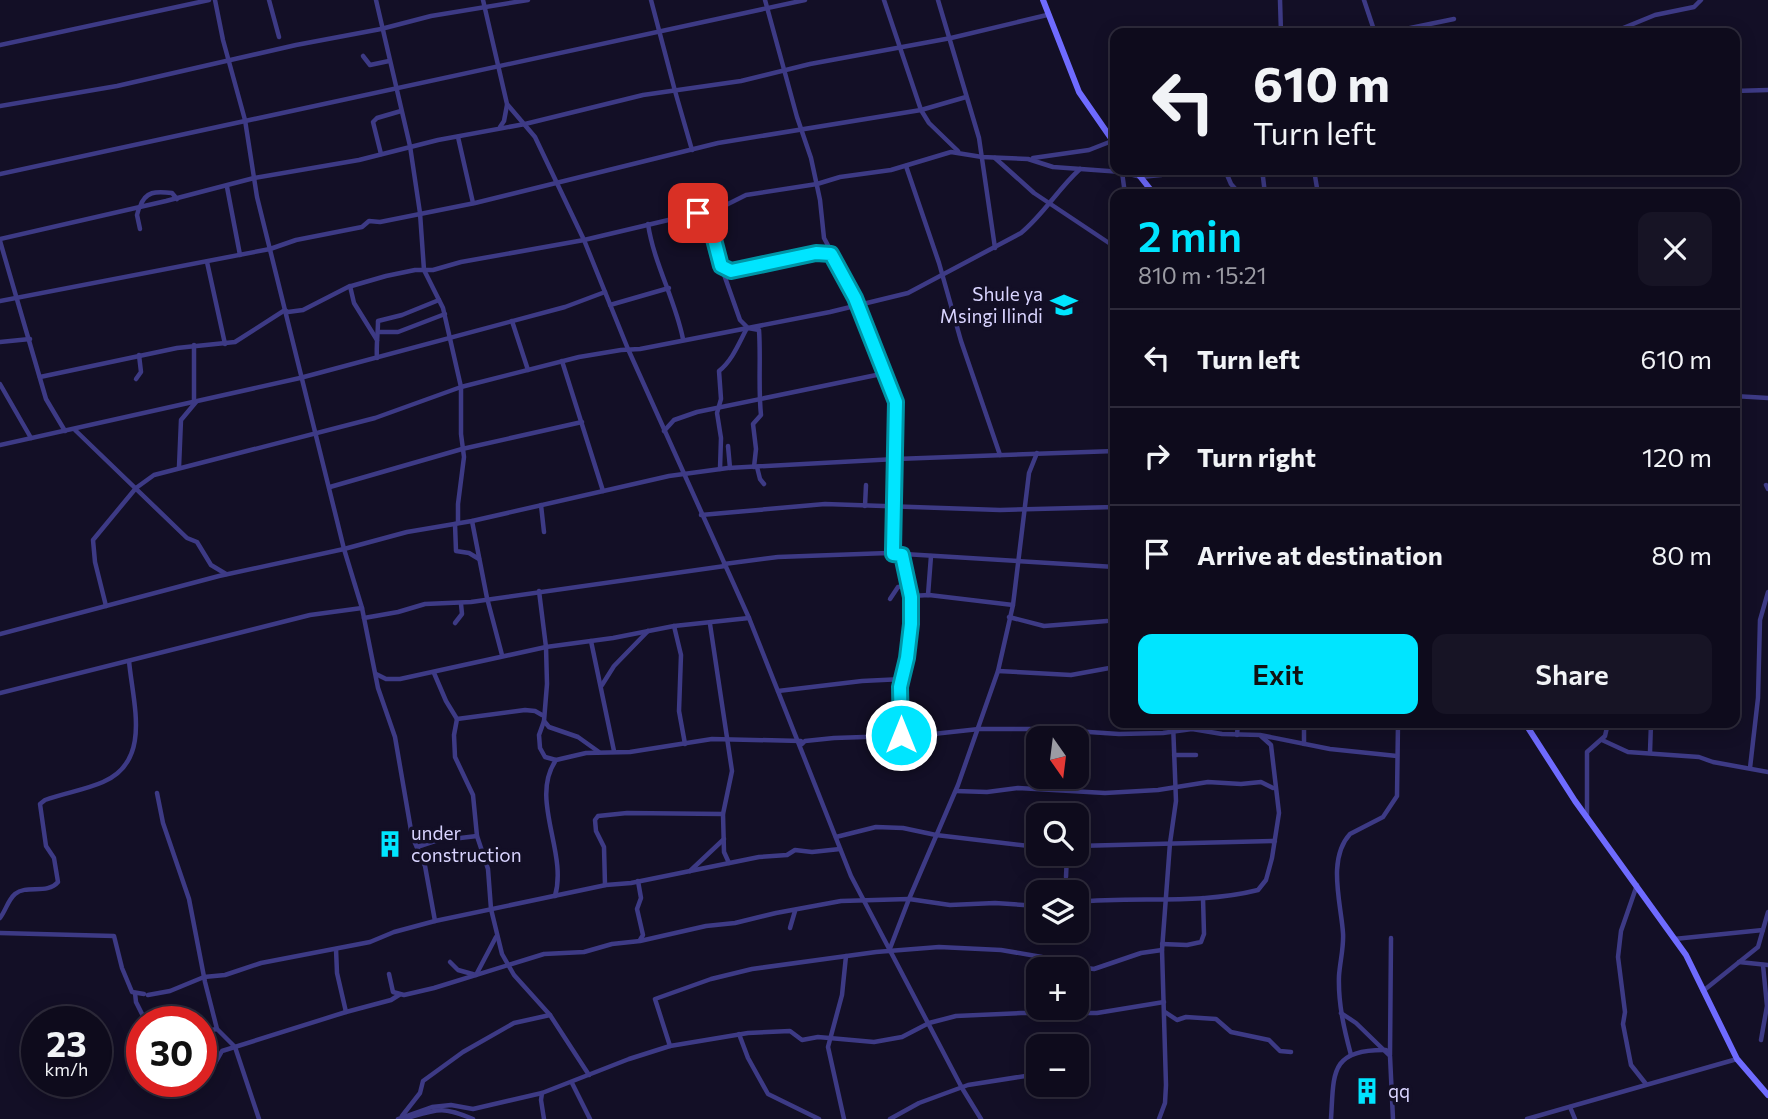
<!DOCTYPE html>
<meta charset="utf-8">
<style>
:root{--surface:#0e0b1c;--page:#171425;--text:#f1f3f6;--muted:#9b9ba3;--line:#2e2b3b;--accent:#00e5ff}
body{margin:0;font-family:Commissioner,sans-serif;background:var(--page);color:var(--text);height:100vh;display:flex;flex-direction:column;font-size:26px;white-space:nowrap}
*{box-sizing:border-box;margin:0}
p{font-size:23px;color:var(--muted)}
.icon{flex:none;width:38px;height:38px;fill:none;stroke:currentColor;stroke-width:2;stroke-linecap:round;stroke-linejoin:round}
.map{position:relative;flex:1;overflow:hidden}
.sheet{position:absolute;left:1110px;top:189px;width:630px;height:539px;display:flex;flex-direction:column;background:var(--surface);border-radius:14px;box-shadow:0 4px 18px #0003,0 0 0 2px var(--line)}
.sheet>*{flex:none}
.banner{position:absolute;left:1110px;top:28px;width:630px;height:147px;border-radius:14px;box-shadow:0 4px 18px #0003,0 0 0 2px var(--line);background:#0e0b1c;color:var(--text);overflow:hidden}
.needle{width:46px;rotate:166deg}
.controls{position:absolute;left:1026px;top:726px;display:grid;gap:14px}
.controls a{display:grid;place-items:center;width:63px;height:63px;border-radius:14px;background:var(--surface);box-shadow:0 4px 18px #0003,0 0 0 2px var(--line);font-size:35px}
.speed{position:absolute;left:21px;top:1006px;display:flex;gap:14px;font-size:35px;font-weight:700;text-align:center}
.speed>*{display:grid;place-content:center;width:91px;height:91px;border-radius:50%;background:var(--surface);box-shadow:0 4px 18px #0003,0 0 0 2px var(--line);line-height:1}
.speed small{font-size:18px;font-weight:400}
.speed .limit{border:10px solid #d22;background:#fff;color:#111}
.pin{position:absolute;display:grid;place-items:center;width:60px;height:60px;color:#fff;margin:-30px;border-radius:14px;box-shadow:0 4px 10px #0006}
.me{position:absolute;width:77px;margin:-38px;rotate:0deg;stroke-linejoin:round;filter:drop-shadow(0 0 5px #0008)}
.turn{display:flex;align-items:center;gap:24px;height:147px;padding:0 28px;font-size:32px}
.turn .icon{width:91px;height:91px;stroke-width:2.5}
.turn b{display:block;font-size:49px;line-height:60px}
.round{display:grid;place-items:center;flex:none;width:74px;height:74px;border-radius:14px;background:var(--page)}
.head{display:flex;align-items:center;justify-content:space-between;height:119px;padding:0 28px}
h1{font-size:42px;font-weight:600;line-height:52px;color:var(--accent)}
.button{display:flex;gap:14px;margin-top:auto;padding:14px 28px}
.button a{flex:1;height:80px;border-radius:14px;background:var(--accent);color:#111;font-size:28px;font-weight:600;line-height:80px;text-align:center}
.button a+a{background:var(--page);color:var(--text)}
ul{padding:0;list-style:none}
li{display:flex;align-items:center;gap:21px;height:98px;padding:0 28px;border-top:2px solid var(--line)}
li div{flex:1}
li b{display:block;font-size:26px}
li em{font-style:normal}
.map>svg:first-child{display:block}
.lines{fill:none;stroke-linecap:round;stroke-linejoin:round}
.street{stroke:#3d3a85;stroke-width:4.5}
.secondary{stroke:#6f6bff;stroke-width:6}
.route-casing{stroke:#0095a6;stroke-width:18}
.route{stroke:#00e5ff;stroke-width:12}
.labels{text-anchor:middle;stroke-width:7;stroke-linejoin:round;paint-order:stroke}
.poi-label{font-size:19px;fill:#d9d4ff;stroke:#130f26;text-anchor:start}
</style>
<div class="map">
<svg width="1768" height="1119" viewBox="0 0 1768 1119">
<rect width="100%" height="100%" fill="#130f26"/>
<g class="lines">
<g class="street">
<polyline points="215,0 223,40 245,120 257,197 344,549 362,608 378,688 395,737 412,836 425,866 435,921"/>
<polyline points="269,0 279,37"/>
<polyline points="376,0 410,146 420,213 424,270 443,308 461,387 461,434 464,457 458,504 458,523"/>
<polyline points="483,0 507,104 535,137 584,240 628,349 749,618 851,876 962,1088 981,1119"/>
<polyline points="651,0 675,91 692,150"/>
<polyline points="765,0 797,117 811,158 820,200 824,238 852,290 896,403 893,554"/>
<polyline points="884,0 921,110 929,123 958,151"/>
<polyline points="938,0 979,138 995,248"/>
<polyline points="1280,0 1281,33"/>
<polyline points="1364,0 1375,33"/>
<polyline points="1386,33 1454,19"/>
<polyline points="1611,33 1655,15 1694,7 1701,0"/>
<polyline points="0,45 209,0"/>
<polyline points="363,56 370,65 389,61"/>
<polyline points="1734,91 1768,90"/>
<polyline points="0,106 117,86 296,45 381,29 431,16 528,0"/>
<polyline points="500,127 504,121 507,105"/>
<polyline points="458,137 473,203"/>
<polyline points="381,154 373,122 377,118 401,111"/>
<polyline points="995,158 1034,193 1115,247"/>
<polyline points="1033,158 1089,150 1112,141"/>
<polyline points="906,166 939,263 961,341 1000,455"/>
<polyline points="1225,170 1231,184 1240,194"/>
<polyline points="1259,170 1263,177 1265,194"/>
<polyline points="1314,170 1318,194"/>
<polyline points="1122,172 1125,194"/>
<polyline points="0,174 805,0"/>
<polyline points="227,187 240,255"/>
<path d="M140 207C145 191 156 191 172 193L177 199"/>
<polyline points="139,208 137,215 140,229"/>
<path d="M699 214 710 224 721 266 740 320 748 328 759 330C761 358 758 387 761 415L753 424 756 449 754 467"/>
<path d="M648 224C654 264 675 299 683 339"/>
<polyline points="0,239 166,201 254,178 359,160 438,140 525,124 643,95 741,81 810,64 951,38 1047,15"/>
<polyline points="0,241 46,399 65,431"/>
<polyline points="207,262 225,344"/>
<polyline points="722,267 733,271 816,253 831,254"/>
<polyline points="350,286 354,303 377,340"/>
<polyline points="0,301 270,249 296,240 362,227 369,221 380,222 475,203 718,143 921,110 966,97"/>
<polyline points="610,305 669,288"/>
<polyline points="512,321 528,370"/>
<polyline points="380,332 398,332 445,314"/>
<polyline points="0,342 30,339"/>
<path d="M377 358C376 345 378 334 378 321L402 315 439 300"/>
<polyline points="562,361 603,491"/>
<polyline points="40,377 177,348 235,342 285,310 288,312 303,310 348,287 386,276 415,270 433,270 461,262 584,240 698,213 728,204 746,195 817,184 840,177 891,170 951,152 982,157 1028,159 1053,167 1122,172 1141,177 1161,175 1178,170"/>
<polyline points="136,379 141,372 139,355"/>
<polyline points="0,384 31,438"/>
<polyline points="1734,396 1768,398"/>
<polyline points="194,402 194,345"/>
<polyline points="75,430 187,538 197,542 211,565 226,574"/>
<polyline points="664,431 674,420 697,412 886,373"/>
<polyline points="0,445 300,378 565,307 605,292"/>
<polyline points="728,446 730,468"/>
<polyline points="179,467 181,420 196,402"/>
<polyline points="757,467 760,479 764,484"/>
<path d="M720 469 721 438 717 413 721 399 719 371C732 361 739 343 747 328"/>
<polyline points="1766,485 1768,489"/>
<polyline points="330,487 462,449 582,422"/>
<polyline points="541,505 544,532"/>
<polyline points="865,506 866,485"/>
<polyline points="701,515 825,504 1000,510 1115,507"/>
<polyline points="472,521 487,598 502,655"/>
<polyline points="455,524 456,551 469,553 479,559"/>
<polyline points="724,564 778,557 888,553 1115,567"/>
<polyline points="539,591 546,647 547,684 544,721 549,727 578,737 599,752"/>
<polyline points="928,595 931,556"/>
<polyline points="911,596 929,595 1013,605"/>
<polyline points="890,599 898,587 908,586"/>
<path d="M106 606 95 562 93 540 136 488 154 475 375 418 461 387 579 357 621 350 640 349 830 312 908 293 1021 233C1044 214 1058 189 1080 169"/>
<polyline points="1009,617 1044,626 1107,621"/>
<polyline points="364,618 398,612 425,604 471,602 725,566"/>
<polyline points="455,623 462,614 461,604"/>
<polyline points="710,624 732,771 723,814 724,852 729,863"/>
<polyline points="674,626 681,655 679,711 685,744"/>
<polyline points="0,634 219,576 344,549 407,532 472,521 669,476 728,468 896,459 1115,451"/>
<polyline points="591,641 614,751"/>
<polyline points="998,671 1071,675 1115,667"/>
<polyline points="434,673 446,701 457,719 525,710 535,711 542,715"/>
<polyline points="376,674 386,679 400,679 546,647 613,638 674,626 749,618"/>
<polyline points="602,685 614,666 648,631"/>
<polyline points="778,691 862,681 903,679"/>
<polyline points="0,693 310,615 362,608"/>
<polyline points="457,719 454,735 455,757 473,795 477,836 488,869 491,909 502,954 514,975 550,1015 589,1075"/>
<polyline points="544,721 539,735 540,748 545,757 556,760 586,753 630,752 712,739 801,741 802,744 805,741 834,738 924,735 979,729 1044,729 1119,734 1163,733 1192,729 1222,734 1260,735 1330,749 1397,756"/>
<polyline points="1304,723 1304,744"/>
<polyline points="901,735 900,687 907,658 911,624 911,596 902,555"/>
<polyline points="1237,735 1238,723"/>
<polyline points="1602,740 1628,752 1699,757 1713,762 1768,772"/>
<polyline points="1650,752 1651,723"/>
<polyline points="1174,755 1196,755"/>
<polyline points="1750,768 1758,698 1760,620 1768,592"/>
<polyline points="956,791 987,792 1018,788 1105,793 1158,790 1208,782 1241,784 1261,782 1273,788"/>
<polyline points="157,793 163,823 189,899 205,982 217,1029 235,1047 259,1119"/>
<polyline points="1587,817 1587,752 1605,736 1608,723"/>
<polyline points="836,837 876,827 903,828 936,835 1038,847"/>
<polyline points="1076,846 1275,841"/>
<polyline points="417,847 435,841 477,836"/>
<polyline points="690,871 724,839"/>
<polyline points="1066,877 1067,854"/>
<polyline points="638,881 641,898 637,909 643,935 640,940"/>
<polyline points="605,885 604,847 596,831 595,820 598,816 627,813 723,814"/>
<polyline points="1637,885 1621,931 1618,957 1625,1012 1623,1024 1631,1065 1646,1084"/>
<path d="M555 896C568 852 529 799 556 760"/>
<path d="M1076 902C1137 896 1199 905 1258 890L1266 880 1272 858 1279 813 1271 745 1261 736"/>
<path d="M0 918C6 910 8 900 15 894 27 884 47 895 58 882L54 858 46 846 40 804 45 800C64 793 85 790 103 782 152 761 133 704 129 661"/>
<polyline points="790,928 795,911"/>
<polyline points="0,933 114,936 122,968 132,992 144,994"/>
<polyline points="1674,939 1763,930"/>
<polyline points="1162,944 1187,945 1201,942 1204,934 1203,898"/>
<polyline points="336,949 337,973 346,1012"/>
<polyline points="889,951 909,899 958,785 998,671 1013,605 1029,473 1037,453"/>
<polyline points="450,962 458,970 476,975 496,937"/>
<polyline points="1739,962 1768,965"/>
<polyline points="389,974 393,992 404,995 434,988 544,954 584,952 612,944 640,941 706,926 735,923 776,913 841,901 909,899 950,905 995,903 1038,906"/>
<polyline points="1703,991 1758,947 1768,912"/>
<polyline points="135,993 136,1002 146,1022"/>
<polyline points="148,995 170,991 204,977 225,975 261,963 370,942 394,932 435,921 606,885 631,883 759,857 787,855 795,850 812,852 840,849"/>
<polyline points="1165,1012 1177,1020 1186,1017 1216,1019 1231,1032 1269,1040 1280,1051 1291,1052"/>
<polyline points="1341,1013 1356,1023 1390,1056 1393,1119"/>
<polyline points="201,1032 217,1029"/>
<polyline points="739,1034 748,1058 768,1094 819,1119"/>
<polyline points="1761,1040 1767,1006 1763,965"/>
<polyline points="670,1046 655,999 711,979 752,969 876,952 939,947 1001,950 1042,957 1063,965 1094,969 1141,953 1162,950"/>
<path d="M1351 1055C1344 1029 1338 1003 1339 976 1340 961 1344 947 1343 933 1341 903 1327 859 1350 834L1383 817 1397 796 1398 723"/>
<polyline points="1390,1055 1391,938"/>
<polyline points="201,1068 213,1067 222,1051 346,1012 391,1000 399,995"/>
<polyline points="572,1083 590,1119"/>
<polyline points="542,1093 541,1100 544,1119"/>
<polyline points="1570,1107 1575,1119"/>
<polyline points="402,1116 420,1093 423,1081 463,1052 514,1023 550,1015"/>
<path d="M402 1117 407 1118C438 1109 442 1106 473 1119"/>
<polyline points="398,1119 432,1107 451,1105 473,1109 542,1093 629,1059 670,1046 748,1033 790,1031 802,1040 818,1037 874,1042 902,1037 929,1023 956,1016 1021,1013 1097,1013 1164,1002"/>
<polyline points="844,1119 828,1047 842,995 846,956"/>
<polyline points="890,1119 919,1103 968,1085 1038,1074"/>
<polyline points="1159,1119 1165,1103 1166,1085 1162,950 1170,843 1176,801 1173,723"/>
<path d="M1331 1119C1334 1074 1329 1049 1386 1050"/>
<polyline points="1527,1119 1737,1059"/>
</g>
<g class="secondary">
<polyline points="1043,0 1079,92 1115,144"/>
<polyline points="1135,170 1154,194"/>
<polyline points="1525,723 1575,801 1686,955 1737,1059 1768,1095"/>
</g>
</g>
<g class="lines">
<defs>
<polyline id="route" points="698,213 710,224 721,266 731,271 816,253 831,254 855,298 896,402 893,550 893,554 902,555 911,597 911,624 907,658 900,687 901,735"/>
</defs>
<use href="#route" class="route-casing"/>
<use href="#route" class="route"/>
</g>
<defs>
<symbol id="school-bare" viewBox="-9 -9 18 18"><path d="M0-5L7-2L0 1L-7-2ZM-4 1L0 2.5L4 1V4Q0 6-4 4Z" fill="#00e5ff" stroke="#130f26" stroke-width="2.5" paint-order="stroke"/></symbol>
<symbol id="building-bare" viewBox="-9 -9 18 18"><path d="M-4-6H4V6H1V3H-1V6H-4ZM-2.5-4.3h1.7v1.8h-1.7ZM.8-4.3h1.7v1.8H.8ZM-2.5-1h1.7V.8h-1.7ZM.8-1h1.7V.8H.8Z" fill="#00e5ff" stroke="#130f26" stroke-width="2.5" paint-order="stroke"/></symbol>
</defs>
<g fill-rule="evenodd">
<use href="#school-bare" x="1045" y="286" width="38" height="38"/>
<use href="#building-bare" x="371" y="825" width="38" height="38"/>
<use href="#building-bare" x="1348" y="1072" width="38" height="38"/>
</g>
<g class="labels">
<g class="poi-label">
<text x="1043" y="301" text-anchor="end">Shule ya<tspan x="1043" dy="22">Msingi Ilindi</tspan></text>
<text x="411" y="840">under<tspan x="411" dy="22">construction</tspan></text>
<text x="1388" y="1098">qq</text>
</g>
</g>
</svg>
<div class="controls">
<a><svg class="needle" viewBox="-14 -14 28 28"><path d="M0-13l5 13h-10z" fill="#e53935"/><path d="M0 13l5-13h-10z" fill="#9b9ba3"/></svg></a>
<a><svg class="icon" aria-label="search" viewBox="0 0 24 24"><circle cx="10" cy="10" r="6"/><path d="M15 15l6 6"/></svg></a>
<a><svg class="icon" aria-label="layers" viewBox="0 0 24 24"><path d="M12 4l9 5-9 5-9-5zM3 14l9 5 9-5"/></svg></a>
<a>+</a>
<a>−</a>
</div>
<div class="speed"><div>23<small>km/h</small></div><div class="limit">30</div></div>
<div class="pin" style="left:698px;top:213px;background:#d93025"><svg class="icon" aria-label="arrive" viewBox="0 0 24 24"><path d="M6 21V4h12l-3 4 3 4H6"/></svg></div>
<svg class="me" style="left:901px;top:735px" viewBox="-20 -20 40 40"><circle r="17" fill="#00e5ff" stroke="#fff" stroke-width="3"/><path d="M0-11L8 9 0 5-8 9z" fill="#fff"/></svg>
<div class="banner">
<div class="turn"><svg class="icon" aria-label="left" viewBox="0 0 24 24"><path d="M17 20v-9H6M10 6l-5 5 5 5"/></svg><div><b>610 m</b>Turn left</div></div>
</div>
<section class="sheet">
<div class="head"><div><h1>2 min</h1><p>810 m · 15:21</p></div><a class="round"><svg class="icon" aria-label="close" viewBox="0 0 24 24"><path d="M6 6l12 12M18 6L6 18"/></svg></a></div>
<ul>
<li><svg class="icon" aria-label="left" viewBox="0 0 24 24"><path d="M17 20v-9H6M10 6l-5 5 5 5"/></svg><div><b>Turn left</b></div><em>610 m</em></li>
<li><svg class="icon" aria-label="right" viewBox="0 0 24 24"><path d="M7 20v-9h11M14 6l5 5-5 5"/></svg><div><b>Turn right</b></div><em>120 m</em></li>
<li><svg class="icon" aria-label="arrive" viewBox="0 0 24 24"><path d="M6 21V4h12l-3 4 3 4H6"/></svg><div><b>Arrive at destination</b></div><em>80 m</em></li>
</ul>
<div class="button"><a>Exit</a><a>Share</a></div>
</section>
</div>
